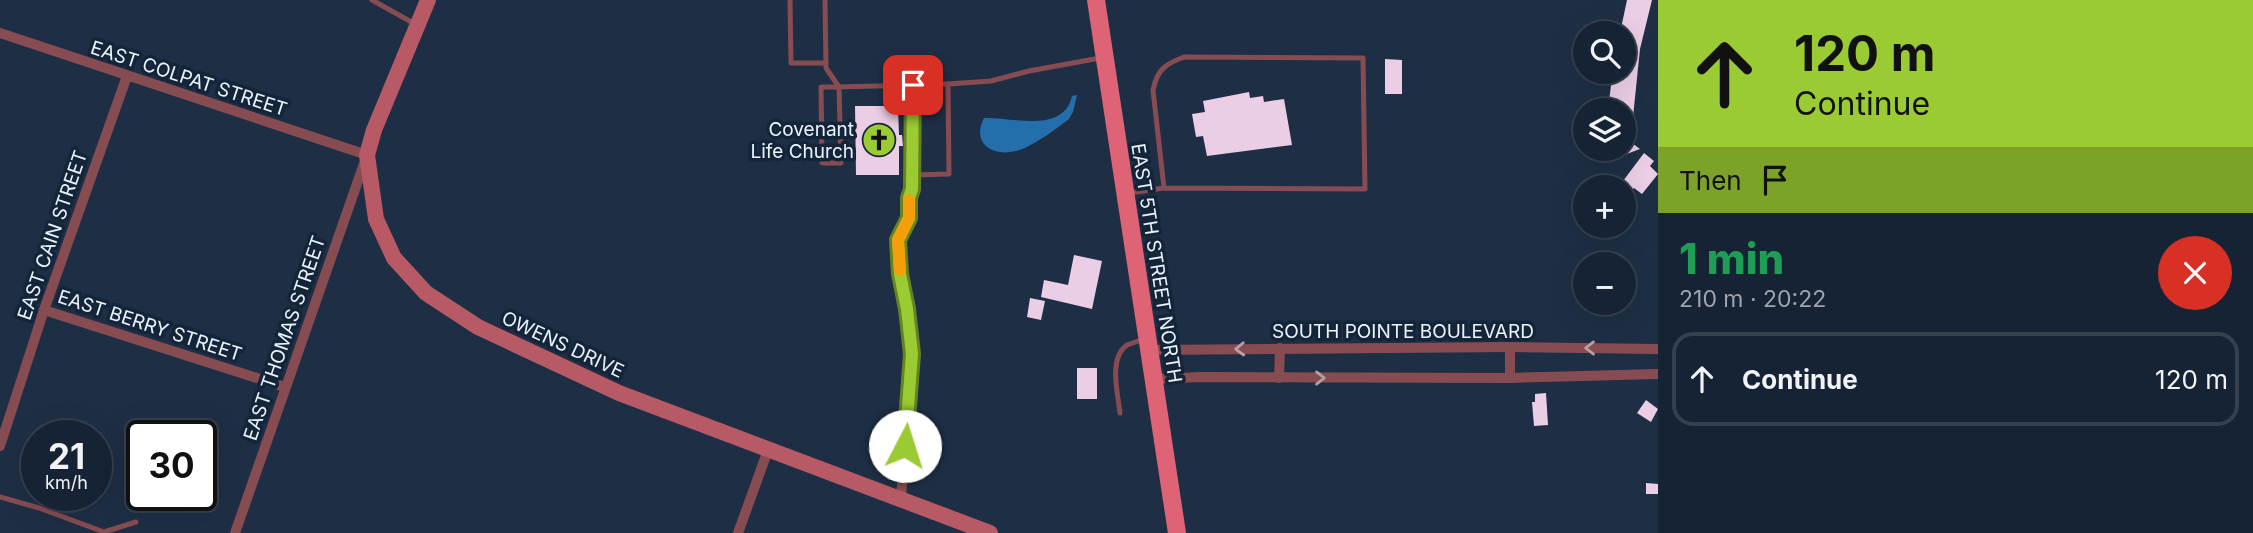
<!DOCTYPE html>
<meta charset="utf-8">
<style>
:root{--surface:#162334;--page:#1f2b3c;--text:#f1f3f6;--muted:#9ea4ac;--line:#35404f}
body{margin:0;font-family:Inter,sans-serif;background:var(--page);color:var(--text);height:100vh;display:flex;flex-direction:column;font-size:26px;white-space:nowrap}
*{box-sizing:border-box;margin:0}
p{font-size:23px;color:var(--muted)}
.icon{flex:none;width:38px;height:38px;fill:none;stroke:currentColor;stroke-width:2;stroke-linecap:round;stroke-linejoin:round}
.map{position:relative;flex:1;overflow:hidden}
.panel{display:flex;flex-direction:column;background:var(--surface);width:595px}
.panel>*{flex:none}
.banner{background:#9bcb33;color:#111;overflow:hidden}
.fabs{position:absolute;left:1573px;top:21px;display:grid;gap:14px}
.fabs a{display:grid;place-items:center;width:63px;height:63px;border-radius:50%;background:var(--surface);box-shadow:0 7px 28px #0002,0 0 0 2px var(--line);font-size:35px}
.speed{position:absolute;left:21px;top:420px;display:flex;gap:14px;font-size:35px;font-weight:700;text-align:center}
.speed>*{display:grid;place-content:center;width:91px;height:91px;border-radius:50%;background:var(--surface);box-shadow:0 7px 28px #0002,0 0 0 2px var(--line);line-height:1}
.speed small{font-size:18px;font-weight:400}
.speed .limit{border:4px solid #111;border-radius:10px;background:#fff;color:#111}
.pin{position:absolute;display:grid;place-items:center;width:60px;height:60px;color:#fff;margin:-30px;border-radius:14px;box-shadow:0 4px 10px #0006}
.me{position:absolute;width:77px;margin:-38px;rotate:5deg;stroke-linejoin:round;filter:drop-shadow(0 0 5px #0008)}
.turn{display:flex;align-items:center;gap:24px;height:147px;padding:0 21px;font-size:32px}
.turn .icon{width:91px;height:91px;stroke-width:2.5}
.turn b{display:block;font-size:49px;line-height:60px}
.then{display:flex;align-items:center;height:66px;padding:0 21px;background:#0003;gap:14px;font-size:26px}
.round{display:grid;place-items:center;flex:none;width:74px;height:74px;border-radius:37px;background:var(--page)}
.summary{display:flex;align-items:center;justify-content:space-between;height:119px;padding:0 21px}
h1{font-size:42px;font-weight:800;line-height:52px;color:#1e9e55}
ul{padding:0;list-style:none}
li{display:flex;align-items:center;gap:21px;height:94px;margin:0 14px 10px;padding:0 7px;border:4px solid var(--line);border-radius:21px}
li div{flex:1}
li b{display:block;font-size:26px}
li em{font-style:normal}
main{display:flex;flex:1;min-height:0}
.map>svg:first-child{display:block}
.water{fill:#256eac}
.building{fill:#ebcee5}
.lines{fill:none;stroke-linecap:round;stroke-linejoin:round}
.lane{stroke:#874c52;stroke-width:5}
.street{stroke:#874c52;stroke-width:10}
.secondary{stroke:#b85966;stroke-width:16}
.primary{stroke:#dd6375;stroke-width:18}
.oneway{stroke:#b8a0a8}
.route-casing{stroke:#658421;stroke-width:18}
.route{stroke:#9bcb33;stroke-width:12}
.slow{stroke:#f59e0b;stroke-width:12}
.labels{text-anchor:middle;stroke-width:7;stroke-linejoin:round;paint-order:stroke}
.street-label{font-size:19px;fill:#eaf3fe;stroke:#14253a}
.poi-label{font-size:19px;fill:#eaf3fe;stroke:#14253a;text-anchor:end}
</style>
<main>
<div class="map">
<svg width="1658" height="533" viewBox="0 0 1658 533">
<rect width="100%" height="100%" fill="#1e2f45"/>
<path class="water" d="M1077 95 1073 112 1069 119C1056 129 1032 147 1016 151 992 157 971 143 984 118 1012 117 1064 134 1072 96Z"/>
<g class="building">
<polygon points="1627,0 1652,0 1640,49 1633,117 1624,116 1624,110 1608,110 1611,85 1604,84 1606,72 1624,72 1624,33 1620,33"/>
<polygon points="1385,59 1402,60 1402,94 1385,94"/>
<polygon points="1249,92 1250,98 1263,96 1264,102 1284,99 1292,145 1207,156 1203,136 1196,137 1192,114 1205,112 1203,101"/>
<polygon points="855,106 898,106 899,135 902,135 903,146 899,146 899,175 856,175"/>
<polygon points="1632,127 1635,138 1628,140 1640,149 1608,161 1603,149 1624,149 1624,130"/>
<polygon points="1644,153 1654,161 1650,166 1658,174 1642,194 1634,188 1630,193 1620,185"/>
<polygon points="1074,255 1102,261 1092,309 1041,297 1044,280 1068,285"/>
<polygon points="1030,298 1045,301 1041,320 1027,317"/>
<rect x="1077" y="368" width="20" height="31"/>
<polygon points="1546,393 1548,425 1534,426 1532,402 1535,402 1535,394"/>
<polygon points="1646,400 1658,409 1651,422 1637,413"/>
<polygon points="1646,483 1658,484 1658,494 1646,494"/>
</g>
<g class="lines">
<g class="lane">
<polyline points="372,0 415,24"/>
<polyline points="790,0 791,63 826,63"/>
<path d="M825 0 826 68 839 87 841 163H822L821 87C863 87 905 85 948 84"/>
<polyline points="913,85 913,175"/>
<path d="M1129 193 1164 188 1365 189 1363 58 1184 57C1165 64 1157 70 1153 90L1164 188"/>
<polyline points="898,240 909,218 913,175 949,174 948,84 991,81 1029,71 1100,58"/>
<path d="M1120 413C1118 394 1108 358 1127 345 1132 343 1139 341 1144 339"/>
<polyline points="0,497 39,508 104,532 136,522"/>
</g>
<g class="street">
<polyline points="0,33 367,155 235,533"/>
<polyline points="898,240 900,274 907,309 912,354 901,498"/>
<polyline points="44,310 285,387"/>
<polyline points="1149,350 1510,347 1658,349"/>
<polyline points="1279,378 1280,348"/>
<polyline points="1510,378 1510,347"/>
<polyline points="1153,379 1201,377 1510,378 1658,374"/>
<polyline points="0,446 44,310 127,76"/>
<polyline points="738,533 768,450"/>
</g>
<polyline class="secondary" points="428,0 374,130 367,155 376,219 394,258 426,293 478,327 619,393 990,533"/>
<polyline class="primary" points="1096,0 1177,533"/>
</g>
<defs><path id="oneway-chevron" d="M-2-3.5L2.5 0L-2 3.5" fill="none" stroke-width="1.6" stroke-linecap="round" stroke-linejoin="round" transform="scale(1.75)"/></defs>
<g class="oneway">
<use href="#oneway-chevron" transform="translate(1590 348) rotate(-180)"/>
<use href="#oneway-chevron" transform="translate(1240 349) rotate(178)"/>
<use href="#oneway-chevron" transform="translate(1320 378)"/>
</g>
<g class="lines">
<defs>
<polyline id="route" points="905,446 912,354 907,309 900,274 898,240 909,218 909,198 912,189 913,85"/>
</defs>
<use href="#route" class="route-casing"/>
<use href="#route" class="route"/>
<polyline class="slow" points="900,270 898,240 909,218 909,200"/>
</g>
<defs>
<symbol id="church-disc" viewBox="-11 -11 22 22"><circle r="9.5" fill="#9bcb33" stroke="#14253a"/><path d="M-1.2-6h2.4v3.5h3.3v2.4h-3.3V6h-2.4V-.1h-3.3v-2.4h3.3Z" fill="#111"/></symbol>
</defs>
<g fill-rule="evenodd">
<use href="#church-disc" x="860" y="121" width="38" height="38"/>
</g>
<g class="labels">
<g class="street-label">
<text transform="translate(189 78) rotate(18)" y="7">EAST COLPAT STREET</text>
<text transform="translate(52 235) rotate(-71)" y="7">EAST CAIN STREET</text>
<text transform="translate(1157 263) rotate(81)" y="7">EAST 5TH STREET NORTH</text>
<text transform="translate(150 325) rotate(18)" y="7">EAST BERRY STREET</text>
<text x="1403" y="338">SOUTH POINTE BOULEVARD</text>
<text transform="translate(284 338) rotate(-71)" y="7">EAST THOMAS STREET</text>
<text transform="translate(563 344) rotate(25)" y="7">OWENS DRIVE</text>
</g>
<g class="poi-label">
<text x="854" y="136">Covenant<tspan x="854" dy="22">Life Church</tspan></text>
</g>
</g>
</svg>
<div class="fabs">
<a><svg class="icon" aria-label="search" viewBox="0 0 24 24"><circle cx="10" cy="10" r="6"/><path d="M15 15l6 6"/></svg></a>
<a><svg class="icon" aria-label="layers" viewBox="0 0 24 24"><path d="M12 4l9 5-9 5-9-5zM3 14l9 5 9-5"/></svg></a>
<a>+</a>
<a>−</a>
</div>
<div class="speed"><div>21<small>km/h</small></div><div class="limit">30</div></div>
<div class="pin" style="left:913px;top:85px;background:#d93025"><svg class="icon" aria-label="arrive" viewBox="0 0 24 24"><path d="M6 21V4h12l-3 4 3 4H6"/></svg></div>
<svg class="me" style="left:905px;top:446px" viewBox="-20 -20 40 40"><circle r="19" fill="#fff"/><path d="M0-13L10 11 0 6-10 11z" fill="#9bcb33"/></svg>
</div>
<section class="panel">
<div class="banner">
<div class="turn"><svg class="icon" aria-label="ahead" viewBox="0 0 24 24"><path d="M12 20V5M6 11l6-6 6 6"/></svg><div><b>120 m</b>Continue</div></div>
<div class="then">Then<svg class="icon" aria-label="arrive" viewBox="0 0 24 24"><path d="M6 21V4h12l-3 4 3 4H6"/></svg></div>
</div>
<div class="summary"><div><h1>1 min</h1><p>210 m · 20:22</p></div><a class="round" style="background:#d93025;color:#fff"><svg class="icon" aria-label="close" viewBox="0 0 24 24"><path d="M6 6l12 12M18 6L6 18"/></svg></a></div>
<ul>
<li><svg class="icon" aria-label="ahead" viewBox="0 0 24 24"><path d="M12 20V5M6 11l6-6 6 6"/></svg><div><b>Continue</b></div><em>120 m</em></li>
</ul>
</section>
</main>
